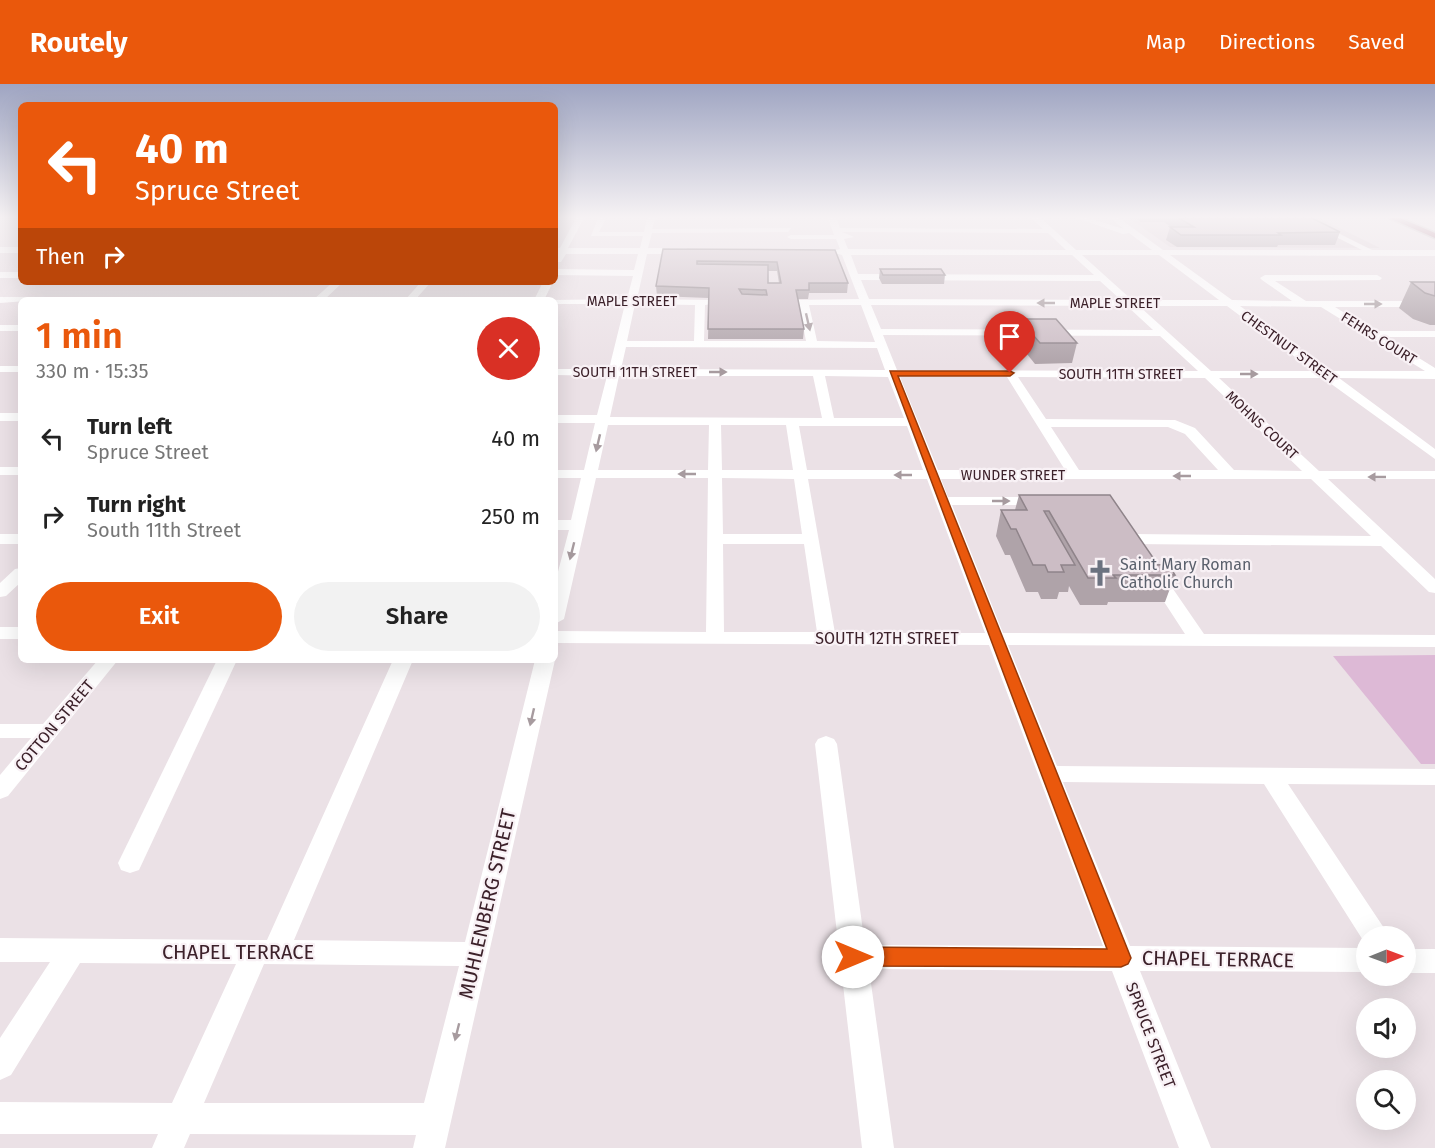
<!DOCTYPE html>
<meta charset="utf-8">
<style>
:root{--surface:#fff;--page:#f2f2f2;--text:#222;--muted:#767676;--accent:#ea580c}
body{margin:0;font-family:"Fira Sans",sans-serif;background:var(--page);color:var(--text);height:100vh;display:flex;flex-direction:column;font-size:22px;white-space:nowrap}
*{box-sizing:border-box;margin:0}
p{font-size:20px;color:var(--muted)}
.icon{flex:none;width:33px;height:33px;fill:none;stroke:currentColor;stroke-width:2;stroke-linecap:round;stroke-linejoin:round}
.map{position:relative;flex:1;overflow:hidden}
.details{position:absolute;left:18px;top:213px;width:540px;height:366px;display:flex;flex-direction:column;background:var(--surface);border-radius:9px;box-shadow:0 6px 24px #0002}
.details>*{flex:none}
.hud{position:absolute;left:18px;top:18px;width:540px;height:183px;border-radius:9px;box-shadow:0 6px 24px #0002;background:#ea580c;color:#fff;overflow:hidden}
.needle{width:39px;rotate:89deg}
.buttons{position:absolute;left:1356px;top:842px;display:grid;gap:12px}
.buttons a{display:grid;place-items:center;width:60px;height:60px;border-radius:50%;background:var(--surface);box-shadow:0 6px 24px #0002;font-size:30px}
.pin{position:absolute;display:grid;place-items:center;width:51px;height:51px;color:#fff;margin:-62px -26px;border-radius:50% 50% 50% 0;rotate:-45deg;box-shadow:0 0 6px #0007}
.pin .icon{rotate:45deg}
.me{position:absolute;width:66px;margin:-33px;rotate:90deg;stroke-linejoin:round;filter:drop-shadow(0 0 4px #0008)}
.turn{display:flex;align-items:center;gap:21px;height:126px;padding:0 18px;font-size:27px}
.turn .icon{width:78px;height:78px;stroke-width:2.5}
.turn b{display:block;font-size:42px;line-height:51px}
.then{display:flex;align-items:center;height:57px;padding:0 18px;background:#0003;gap:12px;font-size:22px}
.round{display:grid;place-items:center;flex:none;width:63px;height:63px;border-radius:32px;background:var(--page)}
.head{display:flex;align-items:center;justify-content:space-between;height:102px;padding:0 18px}
h1{font-size:36px;font-weight:600;line-height:45px;color:var(--accent)}
.cta{display:flex;gap:12px;margin-top:auto;padding:12px 18px}
.cta a{flex:1;height:69px;border-radius:36px;background:var(--accent);color:#fff;font-size:24px;font-weight:600;line-height:69px;text-align:center}
.cta a+a{background:var(--page);color:var(--text)}
ul{padding:0;list-style:none}
li{display:flex;align-items:center;gap:18px;height:78px;padding:0 18px}
li div{flex:1}
li b{display:block;font-size:22px}
li em{font-style:normal}
header{display:flex;align-items:center;gap:36px;box-sizing:border-box;height:84px;padding:0 30px;background:var(--accent);color:#fff}
header strong{font-size:28px}
nav{display:flex;gap:33px;margin-inline-start:auto;font-size:21px}
.map>svg:first-child{display:block}
.built{fill:#dfd2d8}
.green{fill:#ddb9d6}
.lines{fill:none;stroke-linecap:round;stroke-linejoin:round}
.major-casing{stroke:#c4bcbf;stroke-width:3}
.minor{fill:#fff;fill-rule:evenodd}
.major{fill:#a16579;fill-rule:evenodd}
.wall{fill:#afa3a9;fill-rule:evenodd}
.building{fill:#ccbdc5;stroke:#8f848a;stroke-width:1.5;fill-rule:evenodd}
.oneway{fill:#a79b9f}
.route{fill:#ea580c;stroke:#983908;stroke-width:1.5}
.labels{text-anchor:middle;stroke-width:4.5;stroke-linejoin:round;paint-order:stroke}
.far-street-label{font-size:14px;fill:#3c212a;stroke:#f8f1f5}
.worship-label{font-size:16px;fill:#5b616d;stroke:#f8f1f5;text-anchor:start}
.street-label{font-size:16px;fill:#3c212a;stroke:#f8f1f5}
.near-street-label{font-size:20px;fill:#3c212a;stroke:#f8f1f5}
</style>
<header>
<strong>Routely</strong>
<nav><a>Map</a><a>Directions</a><a>Saved</a></nav>
</header>
<div class="map">
<svg width="1435" height="1064" viewBox="0 0 1435 1064">
<rect width="100%" height="100%" fill="#ebe1e6"/>
<polygon class="built" points="1129,134 1319,134 1380,164 1170,163"/>
<polygon class="green" points="1435,571 1435,680 1421,680 1333,572"/>
<g class="lines">
<defs>
<polygon id="major" points="1389,134 1400,134 1435,149 1435,154"/>
</defs>
<use href="#major" class="major-casing"/>
<g class="minor">
<path d="M576 134H584L568 164H640L643 152H591L598 134H606L599 148H644L647 134H655L652 145 791 144 788 148 652 149 648 164H686L690 167 686 170H647L637 215 712 216V220L705 221 704 257H806L799 221 793 220V216L859 215 842 171 830 168 840 165 836 155H791L787 153 791 151H834L828 134H836L840 144 1043 145 1032 134H1041L1076 166H1152L1129 149 1123 150 1076 134H1088L1124 145 1110 134H1119L1163 166H1362L1298 134H1308L1372 166H1435V172L1170 171 1232 216 1292 217 1262 196 1260 194 1265 191H1377L1382 194 1380 196 1275 197 1306 217H1435V223H1335L1374 247H1435V253H1385L1435 284V295L1339 294 1435 365V375L1323 294H1219L1319 387H1435V395H1328L1435 495V509L1429 508 1381 462 1130 460 1122 455 1130 450 1371 452 1311 395H941L948 413H1040L1047 417 1040 421H952L1003 549 1185 550 1146 490 1154 485 1160 486 1204 550 1435 551V563L1008 561 1057 682 1435 685V701L1288 700 1384 844 1388 852H1366V861L1264 700 1063 698 1130 862 1366 864V888L1140 887 1211 1064H1179L1112 887 869 885 894 1064H862L815 660 818 655 826 652 834 655 837 660 865 861 1103 862 989 561 555 559V547L706 548 708 394H596L564 535 555 540V499L569 446H555V436H571L581 394H555V386H584L595 339H555V331H597L607 292 555 291V285H609L625 220H555V216H551L627 215 633 192 555 191V185L634 186 638 170H566L561 178H555L557 170 555 164H560ZM842 148 1048 149 1066 166 848 165 844 155 854 153ZM851 171H1072L1094 191 858 190ZM1082 171H1159L1219 216H1132ZM861 196 1100 197 1121 216 869 215ZM635 220 695 221 694 257H627ZM809 221H861L875 258 817 257ZM871 221 1127 222 1153 246 881 245ZM1139 222H1227L1314 287H1211ZM1240 222 1321 223 1425 287H1329ZM883 251 1160 252 1198 287 897 286ZM626 263 877 264 885 286 621 285ZM619 292H813L822 334 610 333ZM825 292 888 293 904 334H834ZM900 293H1007L1065 386H938ZM1018 293 1205 294 1302 387 1234 386 1195 344 1175 336 1046 335ZM608 341H709L708 386H598ZM721 341H786L793 386H722ZM799 342H907L923 386H807ZM1051 343H1168L1185 350 1218 386H1079ZM722 394 794 395 802 450H723ZM808 395H927L985 549H835ZM723 460H804L817 548H724Z"/>
<rect x="0" y="163" width="21" height="6"/>
<rect x="0" y="188" width="21" height="6"/>
<polygon points="333,198 343,198 324,216 313,216"/>
<polygon points="421,198 431,198 415,216 405,216"/>
<polygon points="543,198 553,198 544,216 534,216"/>
<polygon points="0,213 34,213 39,216 0,219"/>
<rect x="0" y="241" width="21" height="6"/>
<rect x="0" y="282" width="21" height="6"/>
<rect x="0" y="329" width="21" height="8"/>
<rect x="0" y="383" width="21" height="8"/>
<rect x="0" y="450" width="21" height="10"/>
<polygon points="21,484 21,498 6,512 0,513 0,499 15,485"/>
<rect x="0" y="543" width="21" height="12"/>
<polygon points="98,576 118,576 8,712 0,715 0,691 31,654 0,654 0,640 43,640"/>
<polygon points="217,576 237,576 139,786 130,789 121,786 118,779"/>
<path d="M393 576H413L294 856 465 858 535 576H555L445 1064H413L416 1051 190 1050 184 1064H152L158 1050H0V1018L172 1019 236 880 80 879 11 991 0 996V954L50 878H0V854L267 856ZM264 880 459 882 424 1019H204Z"/>
<rect x="1406" y="865" width="29" height="24"/>
</g>
<use href="#major" class="major"/>
</g>
<g class="wall">
<polygon points="1135,134 1312,134 1340,148 1335,161 1278,161 1277,163 1177,163 1166,156 1170,143 1171,143 1164,138 1141,138"/>
<path d="M663 165 835 166 848 199 847 209H809L808 215H798L804 245 803 255H708L709 214 657 212 656 202ZM768 187H777L779 199H768Z"/>
<polygon points="880,185 945,191 944,200 882,200 879,194"/>
<polygon points="1411,198 1435,198 1435,241 1430,241 1413,235 1399,224"/>
<polygon points="1019,235 1077,259 1072,279 1035,280 1015,255"/>
<polygon points="1019,411 1158,481 1175,491 1165,518 1108,518 1107,521 1080,521 1069,502 1068,508 1059,508 1057,515 1041,515 1038,508 1026,508 1010,471 1005,471 996,452 1001,426 1015,426"/>
</g>
<g class="building">
<polygon points="1179,134 1312,134 1340,148 1278,149 1281,151 1181,151 1170,143 1194,143"/>
<path d="M663 165 835 166 848 199H809V206H796L804 245H708L709 204 656 202ZM697 177 777 178 781 199H768V181L697 180ZM739 205 766 206 767 211 742 210Z"/>
<polygon points="880,185 941,185 945,191 883,191"/>
<polygon points="1411,198 1435,198 1435,212 1425,209"/>
<polygon points="1019,235 1056,235 1077,259 1040,259"/>
<polygon points="1019,411 1110,411 1158,481 1168,480 1175,491 1113,491 1116,494 1088,494 1049,427 1044,427 1075,481 1061,481 1064,488 1048,488 1045,481 1033,481 1016,445 1011,445 1001,426 1027,426"/>
</g>
<defs><path id="oneway-solid" d="M-6-.8H1V-3.2L6.5 0L1 3.2V.8H-6Z" transform="scale(1.5)"/></defs>
<g class="oneway">
<use href="#oneway-solid" transform="translate(1046 219) rotate(-180)"/>
<use href="#oneway-solid" transform="translate(1373 220)"/>
<use href="#oneway-solid" transform="translate(808 238) rotate(77)"/>
<use href="#oneway-solid" transform="translate(718 288)"/>
<use href="#oneway-solid" transform="translate(1249 290)"/>
<use href="#oneway-solid" transform="translate(598 359) rotate(103)"/>
<use href="#oneway-solid" transform="translate(687 390) rotate(-180)"/>
<use href="#oneway-solid" transform="translate(903 391) rotate(-180)"/>
<use href="#oneway-solid" transform="translate(1182 392) rotate(-180)"/>
<use href="#oneway-solid" transform="translate(1377 393) rotate(-180)"/>
<use href="#oneway-solid" transform="translate(1001 417)"/>
<use href="#oneway-solid" transform="translate(572 467) rotate(104)"/>
<use href="#oneway-solid" transform="translate(532 633) rotate(103)"/>
<use href="#oneway-solid" transform="translate(457 948) rotate(104)"/>
</g>
<linearGradient id="sky" x2="0" y2="1"><stop stop-color="#9fa5c2"/><stop offset="0.47" stop-color="#f6f2f4"/><stop offset="1" stop-color="#f6f2f4" stop-opacity="0"/></linearGradient>
<rect width="1435" height="283" fill="url(#sky)"/>
<polygon class="route" points="890,287 1010,287 1014,289 1010,292 898,292 1131,874 1128,880 1121,883 853,882 846,879 843,873 846,866 853,863 1107,865"/>
<defs>
<symbol id="church-bare" viewBox="-9 -9 18 18"><path d="M-1.2-6h2.4v3.5h3.3v2.4h-3.3V6h-2.4V-.1h-3.3v-2.4h3.3Z" fill="#6b7280" stroke="#f8f1f5" stroke-width="2.5" paint-order="stroke"/></symbol>
</defs>
<g fill-rule="evenodd">
<use href="#church-bare" x="1081" y="470" width="38" height="38"/>
</g>
<g class="labels">
<g class="far-street-label">
<text x="632" y="222">MAPLE STREET</text>
<text x="1115" y="224">MAPLE STREET</text>
<text transform="translate(1379 254) rotate(32)" y="5">FEHRS COURT</text>
<text transform="translate(1289 263) rotate(36)" y="5">CHESTNUT STREET</text>
<text x="635" y="293">SOUTH 11TH STREET</text>
<text x="1121" y="295">SOUTH 11TH STREET</text>
<text transform="translate(1262 341) rotate(43)" y="5">MOHNS COURT</text>
<text x="1013" y="396">WUNDER STREET</text>
</g>
<g class="worship-label">
<text x="1120" y="486">Saint Mary Roman<tspan x="1120" dy="18">Catholic Church</tspan></text>
</g>
<g class="street-label">
<text x="887" y="560">SOUTH 12TH STREET</text>
<text transform="translate(54 641) rotate(-50)" y="6">COTTON STREET</text>
<text transform="translate(1151 951) rotate(69)" y="6">SPRUCE STREET</text>
</g>
<g class="near-street-label">
<text transform="translate(487 820) rotate(-77)" y="7">MUHLENBERG STREET</text>
<text x="238" y="875">CHAPEL TERRACE</text>
<text transform="translate(1218 875) rotate(1)" y="7">CHAPEL TERRACE</text>
</g>
</g>
</svg>
<div class="buttons">
<a><svg class="needle" viewBox="-14 -14 28 28"><path d="M0-13l5 13h-10z" fill="#e53935"/><path d="M0 13l5-13h-10z" fill="#767676"/></svg></a>
<a><svg class="icon" aria-label="sound" viewBox="0 0 24 24"><path d="M4 9h4l5-4v14l-5-4H4zM17 9q2 3 0 6"/></svg></a>
<a><svg class="icon" aria-label="search" viewBox="0 0 24 24"><circle cx="10" cy="10" r="6"/><path d="M15 15l6 6"/></svg></a>
</div>
<div class="pin" style="left:1010px;top:289px;background:#d93025"><svg class="icon" aria-label="arrive" viewBox="0 0 24 24"><path d="M6 21V4h12l-3 4 3 4H6"/></svg></div>
<svg class="me" style="left:853px;top:873px" viewBox="-20 -20 40 40"><circle r="19" fill="#fff"/><path d="M0-13L10 11 0 6-10 11z" fill="#ea580c"/></svg>
<div class="hud">
<div class="turn"><svg class="icon" aria-label="left" viewBox="0 0 24 24"><path d="M17 20v-9H6M10 6l-5 5 5 5"/></svg><div><b>40 m</b>Spruce Street</div></div>
<div class="then">Then<svg class="icon" aria-label="right" viewBox="0 0 24 24"><path d="M7 20v-9h11M14 6l5 5-5 5"/></svg></div>
</div>
<section class="details">
<div class="head"><div><h1>1 min</h1><p>330 m · 15:35</p></div><a class="round" style="background:#d93025;color:#fff"><svg class="icon" aria-label="close" viewBox="0 0 24 24"><path d="M6 6l12 12M18 6L6 18"/></svg></a></div>
<ul>
<li><svg class="icon" aria-label="left" viewBox="0 0 24 24"><path d="M17 20v-9H6M10 6l-5 5 5 5"/></svg><div><b>Turn left</b><p>Spruce Street</p></div><em>40 m</em></li>
<li><svg class="icon" aria-label="right" viewBox="0 0 24 24"><path d="M7 20v-9h11M14 6l5 5-5 5"/></svg><div><b>Turn right</b><p>South 11th Street</p></div><em>250 m</em></li>
</ul>
<div class="cta"><a>Exit</a><a>Share</a></div>
</section>
</div>
